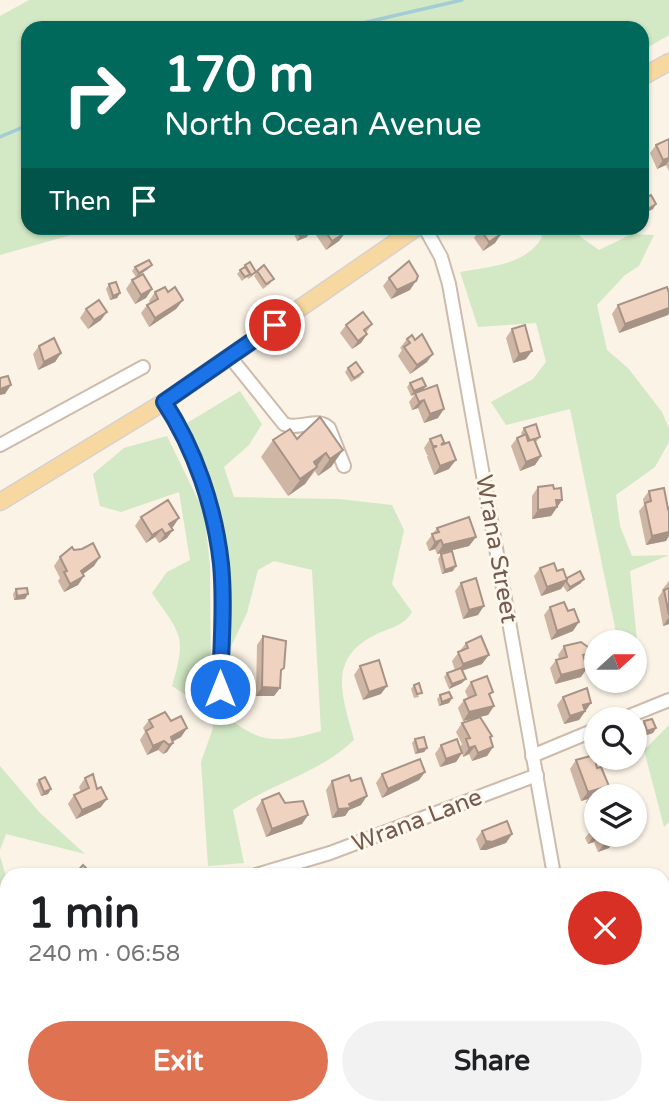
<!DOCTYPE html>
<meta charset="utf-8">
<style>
:root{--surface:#fff;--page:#f2f2f2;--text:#202124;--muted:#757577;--accent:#df7251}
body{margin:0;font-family:"Varela Round",sans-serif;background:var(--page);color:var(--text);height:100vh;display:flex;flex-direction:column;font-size:26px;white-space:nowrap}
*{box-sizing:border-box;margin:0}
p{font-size:23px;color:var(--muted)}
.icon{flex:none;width:38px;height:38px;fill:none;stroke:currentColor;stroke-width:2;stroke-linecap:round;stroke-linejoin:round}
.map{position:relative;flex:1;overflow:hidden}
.panel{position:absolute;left:0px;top:868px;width:670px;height:247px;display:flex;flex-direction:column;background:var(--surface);border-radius:21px 21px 0 0;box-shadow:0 2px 5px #0004}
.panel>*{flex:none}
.guide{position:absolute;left:21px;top:21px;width:628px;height:214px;border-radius:21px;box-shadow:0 2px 5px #0004;background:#00695c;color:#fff;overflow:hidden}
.needle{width:46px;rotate:69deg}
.tools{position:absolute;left:584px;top:630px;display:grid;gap:14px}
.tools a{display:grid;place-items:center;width:63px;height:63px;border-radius:50%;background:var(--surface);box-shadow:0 2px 5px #0004;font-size:35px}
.pin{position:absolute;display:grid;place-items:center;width:60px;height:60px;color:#fff;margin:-30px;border:4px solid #fff;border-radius:50%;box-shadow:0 2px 7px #0007}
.me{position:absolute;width:77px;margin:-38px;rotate:0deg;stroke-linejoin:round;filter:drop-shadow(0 0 5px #0008)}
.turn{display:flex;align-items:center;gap:24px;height:147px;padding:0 28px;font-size:32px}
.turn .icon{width:91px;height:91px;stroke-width:2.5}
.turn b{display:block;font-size:49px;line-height:60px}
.then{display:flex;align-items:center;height:66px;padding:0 28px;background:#0003;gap:14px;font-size:26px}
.round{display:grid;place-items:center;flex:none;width:74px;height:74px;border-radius:37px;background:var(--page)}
.summary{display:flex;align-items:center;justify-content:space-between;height:119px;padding:0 28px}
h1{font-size:42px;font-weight:800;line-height:52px}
.cta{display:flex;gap:14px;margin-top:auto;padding:14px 28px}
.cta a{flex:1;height:80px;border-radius:42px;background:var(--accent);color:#fff;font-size:28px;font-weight:800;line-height:80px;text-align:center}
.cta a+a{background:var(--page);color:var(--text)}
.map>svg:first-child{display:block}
.green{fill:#d3e8c5}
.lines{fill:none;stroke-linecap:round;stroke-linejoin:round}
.stream{stroke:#a2cdd5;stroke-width:3.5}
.minor-casing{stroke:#cdbbac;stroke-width:16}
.major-casing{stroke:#d8d1cd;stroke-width:19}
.minor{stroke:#fff;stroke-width:12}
.major{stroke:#f7d8a1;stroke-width:16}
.wall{fill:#ceb5a4}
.shaded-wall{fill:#a79386}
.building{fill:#efd2bf;stroke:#a79386;stroke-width:2}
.route-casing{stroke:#114b97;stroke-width:18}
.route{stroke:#1a73e8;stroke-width:12}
.labels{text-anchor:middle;stroke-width:6;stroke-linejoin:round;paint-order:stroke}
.street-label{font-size:24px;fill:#735a4c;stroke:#fef7ec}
</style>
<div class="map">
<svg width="669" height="1114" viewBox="0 0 669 1114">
<rect width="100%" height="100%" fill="#fbf3e6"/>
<g class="green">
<polygon points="29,0 669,0 669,35 642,51 642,28 28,28 28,228 96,228 0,255 0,16"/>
<path d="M539 228H574L581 237 599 250 632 234 654 235 639 266 625 275 597 305 607 350 628 368 662 412 669 428V442L655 467 616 495 620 526 632 556 669 555 630 571 640 670 635 680V642H618L570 409 506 425 491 402 533 379 546 362 536 323 478 327 460 272C488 267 527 265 542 237Z"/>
<path d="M240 391 262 424 249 445 224 467 234 497 339 499 392 505 404 530 392 584 412 612C403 627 390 627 375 635 326 659 343 698 354 740 320 773 272 783 233 810L244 863 208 866 201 762 213 728 210 711 172 686C187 635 181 635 152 593L167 572 190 560 179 492 121 512 100 506 93 474 124 448 167 436 204 512 210 565 211 703C253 740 267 747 321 731L312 570 274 561 258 570 247 613 227 655 224 533 187 423Z"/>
<polygon points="669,725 669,822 664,827 644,750"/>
<polygon points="0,766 40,813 85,854 6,834 0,850"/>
<polygon points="0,856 7,880 7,1108 562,1108 567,1114 0,1114"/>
</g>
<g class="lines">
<g class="stream">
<polyline points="341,28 462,0"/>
<polyline points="0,137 28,125"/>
</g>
<defs>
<g id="minor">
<polyline points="425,228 441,257 449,284 554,875"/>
<path d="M230 357 284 424C299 431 317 416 329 428L344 466"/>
<path d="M164 402C195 449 215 508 221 564 225 605 221 648 221 689"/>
<polyline points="0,445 143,367"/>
<polyline points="622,719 669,700"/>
<polyline points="532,756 597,729"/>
<polyline points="256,875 330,853 537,775"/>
<polyline points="663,1086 669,1098"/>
</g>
<g id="major">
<polyline points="642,77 669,62"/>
<polyline points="0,502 164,402 416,228"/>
</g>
</defs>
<use href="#minor" class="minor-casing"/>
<use href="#major" class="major-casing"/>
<use href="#minor" class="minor"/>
<use href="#major" class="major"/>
</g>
<g class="wall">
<polygon points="669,139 669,171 666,165 657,169 650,153 656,145"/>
<polygon points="643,199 653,209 645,213 642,208"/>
<polygon points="293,228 308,228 307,237 297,241 292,229"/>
<polygon points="313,228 342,228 345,233 339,241 326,250 312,229"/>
<polygon points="480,229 501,234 495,243 483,251 474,238"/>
<polygon points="245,265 253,276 248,279 247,277 242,281 237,274"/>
<polygon points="135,267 148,269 136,277 132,271"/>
<polygon points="257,271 271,283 263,289 254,276"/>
<polygon points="389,278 410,290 391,299 383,286"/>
<polygon points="132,280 152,289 146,298 135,304 126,289"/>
<polygon points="109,284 120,293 117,298 110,300 106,289"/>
<polygon points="155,292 168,292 183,300 176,309 149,327 141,313 147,305 150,303 149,301"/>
<polygon points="669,293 669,313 668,315 619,333 612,314 618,305"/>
<polygon points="86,309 101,320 88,329 80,318"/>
<polygon points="372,324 366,333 367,334 361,343 352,349 340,333 346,325"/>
<polygon points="512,329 526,359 513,363 506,338"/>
<polygon points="407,339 427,362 410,374 398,356 402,350 400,348"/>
<polygon points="39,346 61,353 55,362 38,370 33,354"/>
<polygon points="348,368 363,372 360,377 351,382 345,372"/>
<polygon points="410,383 422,391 438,418 424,423 418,408 412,410 409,402 415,394 411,396 407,387"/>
<polygon points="524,428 540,437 536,442 541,456 535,465 520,471 511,446 517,438 522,435 521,433"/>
<polygon points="297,439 343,450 331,467 318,476 315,471 305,484 288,496 261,457 273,440"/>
<polygon points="430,439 441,445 449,469 434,475 427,457 428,455 427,455 424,448"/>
<polygon points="538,487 554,489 562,500 551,516 532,519 532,496"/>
<polygon points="649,491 668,509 669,508 669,536 666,541 646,545 639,511 644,505 643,499"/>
<polygon points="141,517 179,518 171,528 167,538 159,543 155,537 146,543 135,526"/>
<polygon points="437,528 476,537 469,546 437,554 435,549 429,551 426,543"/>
<polygon points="74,550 94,566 83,574 84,576 78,585 64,592 58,581 60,578 54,566 60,557"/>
<polygon points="441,554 453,571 442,574 438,559"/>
<polygon points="540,568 557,571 567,578 581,583 567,592 563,586 561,589 541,596 534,576"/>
<polygon points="669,581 669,624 663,626 658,598 662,592 662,590"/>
<polygon points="461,583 478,615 463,619 455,591"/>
<polygon points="16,589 25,599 14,600 13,594"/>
<polygon points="550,607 573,631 551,640 544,615"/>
<polygon points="263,636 281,673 280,688 274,696 256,696 257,645"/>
<polygon points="466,643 482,664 462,671 462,683 449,689 444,677 447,673 455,670 452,661"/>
<polygon points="564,646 585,661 587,668 581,677 555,684 550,668 556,660 559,659 558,655"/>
<polygon points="360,666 381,694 363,700 354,675"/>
<polygon points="471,682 494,706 488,715 463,721 458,708 464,700 468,698 465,691"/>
<polygon points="414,685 419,697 414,698 411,689"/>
<polygon points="440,695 452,698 449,703 439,706 437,699"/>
<polygon points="563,697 591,703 579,720 564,724 557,705"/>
<polygon points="149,720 171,721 187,728 181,737 173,741 173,743 167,752 163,754 158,750 147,755 140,740 145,732 143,728"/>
<polygon points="644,721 656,728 653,733 644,736 641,726"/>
<polygon points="462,723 490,739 493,747 487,756 472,761 469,754 463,757 462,753 456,762 440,767 435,754 441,745 460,747 462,744 456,732"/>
<polygon points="415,739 427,748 424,752 415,754 412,743"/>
<polygon points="576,760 597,768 609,786 587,807 586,802 588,799 581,801 570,769"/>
<polygon points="425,772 419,780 382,798 376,783 382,774"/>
<polygon points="85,778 101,807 76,819 68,804 74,795 81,792 79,787"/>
<polygon points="39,780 51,789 48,794 41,796 36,784"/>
<polygon points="332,781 351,781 361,805 349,810 345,816 332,818 326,790"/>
<polygon points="262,800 308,815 302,824 266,837 256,809"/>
<polygon points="597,814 597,835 613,835 609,848 598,852 594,842 588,844 585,838 589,833 586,824 592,815"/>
<polygon points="482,831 512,834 506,843 486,850 480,850 476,839"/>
<polygon points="669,956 669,996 663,994 663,958 666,959"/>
</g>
<g class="shaded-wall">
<polygon points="669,158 669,160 666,165 657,169 663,160"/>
<polygon points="656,204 653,209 645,213 648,209"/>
<polygon points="310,232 307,237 297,241 300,236"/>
<polygon points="345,233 339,241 326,250 332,241"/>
<polygon points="501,234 495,243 483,251 489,242"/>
<polygon points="152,265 148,269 136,277 139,273"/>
<polygon points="416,281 410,290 391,299 397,290"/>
<polygon points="152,289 146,298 135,304 141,295"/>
<polygon points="120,293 117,298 110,300 113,296"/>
<polygon points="183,300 176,309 149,327 155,318"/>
<polygon points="669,308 669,313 668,315 619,333 625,324"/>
<polygon points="107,312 101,320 88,329 94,320"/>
<polygon points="367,334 361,343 352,349 358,341"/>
<polygon points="532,351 526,359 513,363 519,354"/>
<polygon points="61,353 55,362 38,370 44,362"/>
<polygon points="433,354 427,362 410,374 417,365"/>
<polygon points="11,385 5,394 0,395 0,389"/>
<polygon points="426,386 423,390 411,396 414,391"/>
<polygon points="424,400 418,408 412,410 419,402"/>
<polygon points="444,409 438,418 424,423 430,414"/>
<polygon points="343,450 331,467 318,476 330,459"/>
<polygon points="326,453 305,484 288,496 314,462"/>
<polygon points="541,456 535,465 520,471 526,462"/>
<polygon points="456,460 449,469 434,475 440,466"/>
<polygon points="556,500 562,500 551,516 532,519 538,510"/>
<polygon points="179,518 173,527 163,533 169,524"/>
<polygon points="162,529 155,537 146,543 152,535"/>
<polygon points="173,530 167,538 159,543 165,534"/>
<polygon points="669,532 669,536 666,541 646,545 652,536"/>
<polygon points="476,537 469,546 437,554 443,545"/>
<polygon points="441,540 435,549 429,551 435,542"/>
<polygon points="100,557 94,566 75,580 81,571"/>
<polygon points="456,566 453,571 442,574 445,570"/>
<polygon points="84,576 78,585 64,592 70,584"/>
<polygon points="584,579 581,583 567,592 570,587"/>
<polygon points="567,580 561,589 541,596 547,587"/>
<polygon points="28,594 25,599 14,600 17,596"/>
<polygon points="484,606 478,615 463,619 469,610"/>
<polygon points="669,617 669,624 663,626"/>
<polygon points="579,622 573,631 551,640 557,631"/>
<polygon points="489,655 482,664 457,672 463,664"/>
<polygon points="587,668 581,677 555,684 561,675"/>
<polygon points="466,679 462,683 449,689 452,684"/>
<polygon points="387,686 381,694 363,700 369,692"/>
<polygon points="262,687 280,688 274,696 256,696"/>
<polygon points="452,698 449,703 439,706 442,702"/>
<polygon points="591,703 579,720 564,724 570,716 583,705"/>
<polygon points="494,706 488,715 463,721 469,712"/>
<polygon points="187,728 181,737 168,744 171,737"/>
<polygon points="656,728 653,733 644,736 647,731"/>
<polygon points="164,741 158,750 147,755 153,746"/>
<polygon points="173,743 167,752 163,754 169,745"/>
<polygon points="475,746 469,754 463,757 469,748"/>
<polygon points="493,747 487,756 472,761 478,753"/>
<polygon points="427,748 424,752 415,754 418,750"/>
<polygon points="462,753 456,762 440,767 446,759"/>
<polygon points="425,772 419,780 382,798 388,789"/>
<polygon points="609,786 603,795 581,801 588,792"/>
<polygon points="51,789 48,794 41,796 44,792"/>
<polygon points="367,796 361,805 349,810 345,816 332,818 338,809"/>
<polygon points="107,799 101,807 76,819 82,810"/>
<polygon points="597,800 597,803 587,807 590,802"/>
<polygon points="308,815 302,824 266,837 272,829"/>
<polygon points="512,834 506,843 486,850 480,850 486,841"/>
<polygon points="597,834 599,835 594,842 588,844 594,835"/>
<polygon points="615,839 609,848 598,852 604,844"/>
<polygon points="668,985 669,985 669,996 663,994 663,991"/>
</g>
<g class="building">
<polygon points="669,139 669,158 663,160 656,145"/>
<polygon points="651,195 656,204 648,209 643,199"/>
<polygon points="296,228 308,228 310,232 300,236"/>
<polygon points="323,228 342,228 345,233 332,241"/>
<polygon points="482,228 496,228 501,234 489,242 480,229"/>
<polygon points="149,260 152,265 139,273 135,267"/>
<polygon points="409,261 418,276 416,281 397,290 389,278"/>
<polygon points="250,262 256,272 251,275 245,265"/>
<polygon points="264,265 274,279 266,284 257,271"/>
<polygon points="245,267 250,274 245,277 240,270"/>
<polygon points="143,274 152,289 141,295 132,280"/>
<polygon points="116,282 120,293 113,296 109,284"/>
<polygon points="165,287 168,292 175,287 183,300 155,318 147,305 158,299 155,292"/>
<polygon points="667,287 669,293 669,308 625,324 618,305"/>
<polygon points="99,300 107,312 94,320 86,309"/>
<polygon points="363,312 372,324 364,330 367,334 358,341 346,325"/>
<polygon points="525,325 532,351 519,354 512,329"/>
<polygon points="422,334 433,354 417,365 404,347 410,343 407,339 412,335 415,340"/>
<polygon points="54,338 61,353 44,362 39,346"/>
<polygon points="356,362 363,372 354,378 348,368"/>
<polygon points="8,376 11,385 0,389 0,378"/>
<polygon points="422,378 426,386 414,391 410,383"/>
<polygon points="437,385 444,409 430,414 424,400 419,402 415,393"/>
<polygon points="320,417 343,450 330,459 326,453 314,462 317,467 300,479 273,440 290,429 297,439"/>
<polygon points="536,424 540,437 530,441 524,428"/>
<polygon points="526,434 528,441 534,439 541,456 526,462 517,438"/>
<polygon points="441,435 444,442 441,445 449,442 456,460 440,466 433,448 437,446 433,446 430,439"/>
<polygon points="553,485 554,489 561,488 562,500 556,500 557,507 538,510 538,487"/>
<polygon points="664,488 668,509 669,508 669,532 652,536 645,503 651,501 649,491"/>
<polygon points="168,500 179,518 169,524 173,530 165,534 162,529 152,535 141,517"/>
<polygon points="469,517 476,537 443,545 441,540 435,542 432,534 439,532 437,528"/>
<polygon points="93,543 100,557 81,571 84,576 70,584 64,572 67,571 60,557 72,547 74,550 82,549"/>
<polygon points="452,551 456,566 445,570 441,554"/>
<polygon points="554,563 557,571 563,569 567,580 547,587 540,568"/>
<polygon points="580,571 584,579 570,587 566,581 567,580 567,578"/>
<polygon points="476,578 484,606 469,610 461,583"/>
<polygon points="27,588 28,594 17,596 16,589"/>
<polygon points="669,588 669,615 664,590"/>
<polygon points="564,602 568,611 574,609 579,622 557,631 550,607"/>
<polygon points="263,636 286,641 284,668 281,670 280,688 262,687"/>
<polygon points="481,636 489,655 463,664 458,652 468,648 466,643"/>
<polygon points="581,642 588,647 590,653 583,655 587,668 561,675 556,660 567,657 564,646"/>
<polygon points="379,660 387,686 369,692 360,666"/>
<polygon points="461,668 466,679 452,684 447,673"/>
<polygon points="487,676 493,692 489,694 494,706 469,712 464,700 476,695 471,682"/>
<polygon points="419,683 422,693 417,694 414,685"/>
<polygon points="587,688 591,703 583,705 585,711 570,716 563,697"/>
<polygon points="449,692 452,698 442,702 440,695"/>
<polygon points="165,712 171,721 181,716 187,728 171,737 173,743 169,745 164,741 153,746 146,731 153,727 149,720"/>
<polygon points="480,717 492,736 490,737 493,747 478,753 475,746 469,748 466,739 470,738 462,723"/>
<polygon points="652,719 656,728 647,731 644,721"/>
<polygon points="424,737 427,748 418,750 415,739"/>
<polygon points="457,739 462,753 446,759 441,745"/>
<polygon points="594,755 597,768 601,767 609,786 588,792 576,760"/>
<polygon points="420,759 425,772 388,789 382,774"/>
<polygon points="93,774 97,789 101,787 107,799 82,810 74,795 89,788 85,778"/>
<polygon points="349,775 351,781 361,778 367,796 349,804 351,808 338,809 332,781"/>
<polygon points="45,777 51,789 44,792 39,780"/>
<polygon points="607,791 609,795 605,796 597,796 597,800 590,802 589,798"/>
<polygon points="279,793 285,803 303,801 308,815 272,829 262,800"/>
<polygon points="597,814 597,834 594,835 591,829 596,827 592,815"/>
<polygon points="507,821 512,834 492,842 486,841 482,831"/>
<polygon points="600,835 613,835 615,839 604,844"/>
<polygon points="83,865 93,875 74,875"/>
<polygon points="669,956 669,982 666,980 664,984 663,958 667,959"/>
</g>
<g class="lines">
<defs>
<path id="route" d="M220 689C221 648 225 605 221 564 215 508 195 449 164 402L275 325"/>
</defs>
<use href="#route" class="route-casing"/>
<use href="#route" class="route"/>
</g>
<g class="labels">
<g class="street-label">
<text transform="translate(497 549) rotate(80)" y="8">Wrana Street</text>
<text transform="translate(417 820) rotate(-21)" y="8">Wrana Lane</text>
</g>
</g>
</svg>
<div class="tools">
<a><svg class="needle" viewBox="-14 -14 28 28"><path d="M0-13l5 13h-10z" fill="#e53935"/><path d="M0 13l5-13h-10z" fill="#757577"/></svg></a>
<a><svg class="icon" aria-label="search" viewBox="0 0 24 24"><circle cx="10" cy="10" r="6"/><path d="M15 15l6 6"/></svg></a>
<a><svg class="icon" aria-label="layers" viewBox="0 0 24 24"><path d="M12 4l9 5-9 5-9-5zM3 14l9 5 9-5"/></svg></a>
</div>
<div class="pin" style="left:275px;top:325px;background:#d93025"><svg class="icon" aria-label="arrive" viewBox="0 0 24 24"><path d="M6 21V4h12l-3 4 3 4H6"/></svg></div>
<svg class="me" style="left:220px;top:689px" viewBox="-20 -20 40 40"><circle r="17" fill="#1a73e8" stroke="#fff" stroke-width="3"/><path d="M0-11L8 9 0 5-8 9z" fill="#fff"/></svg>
<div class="guide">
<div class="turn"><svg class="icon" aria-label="right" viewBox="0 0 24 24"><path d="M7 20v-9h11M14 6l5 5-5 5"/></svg><div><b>170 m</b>North Ocean Avenue</div></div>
<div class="then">Then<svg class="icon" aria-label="arrive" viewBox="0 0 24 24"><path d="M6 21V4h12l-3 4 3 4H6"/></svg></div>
</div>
<section class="panel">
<div class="summary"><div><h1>1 min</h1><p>240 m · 06:58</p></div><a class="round" style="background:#d93025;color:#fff"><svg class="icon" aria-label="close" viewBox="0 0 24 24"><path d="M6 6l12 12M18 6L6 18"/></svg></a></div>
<div class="cta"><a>Exit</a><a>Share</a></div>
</section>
</div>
